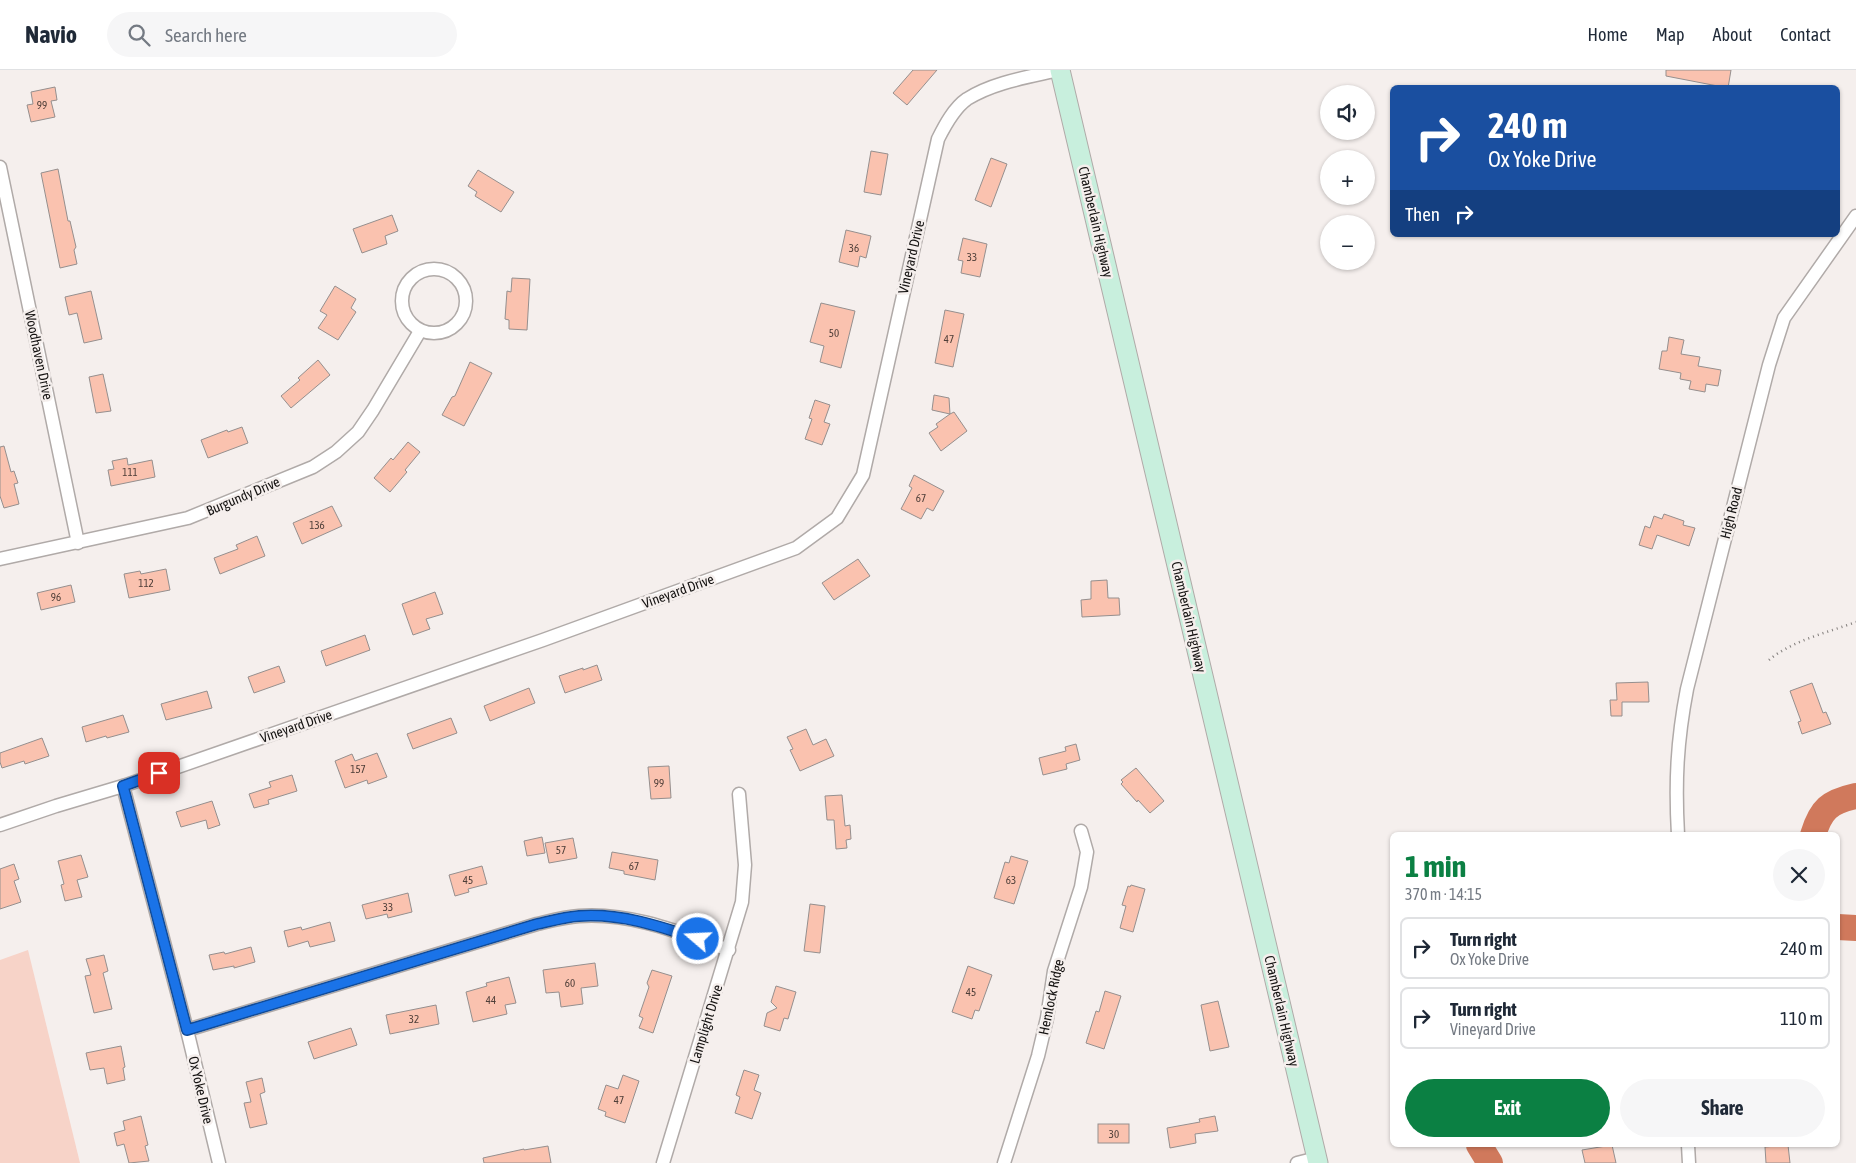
<!DOCTYPE html>
<meta charset="utf-8">
<style>
:root{--surface:#fff;--page:#f6f6f7;--text:#1f2937;--muted:#747a83;--line:#e0e1e3;--accent:#0b8043}
body{margin:0;font-family:"Asap Condensed",sans-serif;background:var(--page);color:var(--text);height:100vh;display:flex;flex-direction:column;font-size:19px;white-space:nowrap}
*{box-sizing:border-box;margin:0}
p{font-size:16px;color:var(--muted)}
.icon{flex:none;width:28px;height:28px;fill:none;stroke:currentColor;stroke-width:2;stroke-linecap:round;stroke-linejoin:round}
.map{position:relative;flex:1;overflow:hidden}
.details{position:absolute;left:1390px;top:762px;width:450px;height:315px;display:flex;flex-direction:column;background:var(--surface);border-radius:8px;box-shadow:0 1px 4px #0004}
.details>*{flex:none}
.guide{position:absolute;left:1390px;top:15px;width:450px;height:152px;border-radius:8px;box-shadow:0 1px 4px #0004;background:#1a4fa0;color:#fff;overflow:hidden}
.buttons{position:absolute;left:1320px;top:15px;display:grid;gap:10px}
.buttons a{display:grid;place-items:center;width:55px;height:55px;border-radius:50%;background:var(--surface);box-shadow:0 1px 4px #0004;font-size:25px}
.pin{position:absolute;display:grid;place-items:center;width:42px;height:42px;color:#fff;margin:-21px;border-radius:10px;box-shadow:0 2px 8px #0006}
.me{position:absolute;width:55px;margin:-28px;rotate:289deg;stroke-linejoin:round;filter:drop-shadow(0 0 4px #0008)}
.turn{display:flex;align-items:center;gap:18px;height:105px;padding:0 15px;font-size:22px}
.turn .icon{width:65px;height:65px;stroke-width:2.5}
.turn b{display:block;font-size:35px;line-height:42px}
.then{display:flex;align-items:center;height:48px;padding:0 15px;background:#0003;gap:10px;font-size:19px}
.round{display:grid;place-items:center;flex:none;width:52px;height:52px;border-radius:26px;background:var(--page)}
.summary{display:flex;align-items:center;justify-content:space-between;height:85px;padding:0 15px}
h1{font-size:30px;font-weight:700;line-height:38px;color:var(--accent)}
.primary-button{display:flex;gap:10px;margin-top:auto;padding:10px 15px}
.primary-button a{flex:1;height:58px;border-radius:30px;background:var(--accent);color:#fff;font-size:20px;font-weight:700;line-height:58px;text-align:center}
.primary-button a+a{background:var(--page);color:var(--text)}
ul{padding:0;list-style:none}
li{display:flex;align-items:center;gap:15px;height:62px;margin:0 10px 8px;padding:0 5px;border:2px solid var(--line);border-radius:8px}
li div{flex:1}
li b{display:block;font-size:19px}
li em{font-style:normal}
header{display:flex;align-items:center;gap:30px;box-sizing:border-box;height:70px;padding:0 25px;background:var(--surface);border-bottom:1px solid var(--line)}
header strong{font-size:24px}
nav{display:flex;gap:28px;margin-inline-start:auto;font-size:18px}
.search{width:350px;height:45px;background:var(--page);display:flex;align-items:center;gap:12px;box-sizing:border-box;padding:0 18px;border-radius:28px;color:var(--muted);font-size:19px}
.map>svg:first-child{display:block}
.green{fill:#f7d3c8}
.lines{fill:none;stroke-linecap:round;stroke-linejoin:round}
.river{stroke:#d0795c;stroke-width:26}
.building{fill:#fac2af;stroke:#958f8e}
.street-casing{stroke:#b0aaa8;stroke-width:15}
.secondary-casing{stroke:#b0aaa8;stroke-width:21}
.path{stroke:#837f7d;stroke-width:2.5;stroke-dasharray:1 4;stroke-linecap:butt}
.street{stroke:#fff;stroke-width:12}
.secondary{stroke:#c8efdd;stroke-width:19}
.route-casing{stroke:#114b97;stroke-width:12}
.route{stroke:#1a73e8;stroke-width:9}
.labels{text-anchor:middle;stroke-width:5;stroke-linejoin:round;paint-order:stroke}
.number-label{font-size:11px;fill:#4e3e38}
.street-label{font-size:14px;fill:#141211;stroke:#f5efed}
</style>
<header>
<strong>Navio</strong>
<div class="search"><svg class="icon" aria-label="search" viewBox="0 0 24 24"><circle cx="10" cy="10" r="6"/><path d="M15 15l6 6"/></svg>Search here</div>
<nav><a>Home</a><a>Map</a><a>About</a><a>Contact</a></nav>
</header>
<div class="map">
<svg width="1856" height="1093" viewBox="0 0 1856 1093">
<rect width="100%" height="100%" fill="#f5efed"/>
<polygon class="green" points="28,880 80,1093 0,1093 0,890"/>
<g class="lines">
<g class="river">
<path d="M1813 765C1821 739 1829 732 1856 726"/>
<polyline points="1838,857 1856,858"/>
<polyline points="1479,1075 1490,1093"/>
</g>
</g>
<g class="building">
<polygon points="913,0 937,0 907,35 893,23"/>
<polygon points="1666,0 1731,0 1728,18 1666,6"/>
<polygon points="55,17 57,30 51,31 55,47 31,52 27,35 33,34 31,22"/>
<polygon points="871,81 888,84 881,125 864,122"/>
<polygon points="991,88 1007,94 991,137 975,130"/>
<polygon points="58,99 68,151 70,151 76,177 74,180 77,194 60,198 41,103"/>
<polygon points="478,100 514,122 501,142 475,126 477,122 468,116"/>
<polygon points="392,145 398,161 385,166 387,174 362,183 353,159"/>
<polygon points="846,160 871,166 866,188 860,186 858,197 839,192"/>
<polygon points="963,168 987,174 980,207 961,203 963,191 958,190"/>
<polygon points="512,208 530,209 527,260 509,259 509,250 505,249 507,221 511,222"/>
<polygon points="335,216 356,229 351,238 356,242 338,270 318,258 327,245 320,241"/>
<polygon points="91,221 102,269 84,273 77,243 69,245 65,227"/>
<polygon points="821,233 855,241 841,298 820,292 824,276 810,272"/>
<polygon points="945,240 964,244 953,297 935,293"/>
<polygon points="1669,267 1684,270 1681,284 1700,287 1698,296 1721,300 1718,316 1706,314 1705,322 1689,319 1691,311 1680,309 1681,303 1659,299 1662,281 1667,281"/>
<polygon points="318,290 330,305 291,338 281,326 300,310 298,308"/>
<polygon points="470,292 492,303 464,356 442,345 452,327 455,326"/>
<polygon points="103,304 111,341 96,343 89,307"/>
<polygon points="934,325 949,328 950,344 954,342 967,361 941,381 929,363 938,357 936,354 950,344 932,340"/>
<polygon points="815,330 830,335 824,352 830,354 822,375 805,369 812,349 809,348"/>
<polygon points="242,357 248,373 208,388 201,370 227,360 228,362"/>
<polygon points="408,372 420,382 405,400 407,402 390,422 374,408 391,388 393,390"/>
<polygon points="4,376 11,402 14,401 18,413 14,414 19,434 4,438 0,426 0,377"/>
<polygon points="127,388 128,395 152,390 155,407 111,416 108,400 114,399 112,391"/>
<polygon points="914,405 944,421 933,441 927,438 921,449 901,439 912,418 909,416"/>
<polygon points="332,436 342,456 302,474 293,453"/>
<polygon points="1664,444 1684,451 1683,455 1695,458 1689,476 1657,465 1652,479 1639,475 1645,456 1650,458 1654,446 1662,449"/>
<polygon points="257,466 265,486 220,504 214,488 238,479 236,475"/>
<polygon points="858,489 870,506 834,530 822,513"/>
<polygon points="166,499 170,520 129,528 124,504 140,501 141,504"/>
<polygon points="1107,510 1108,528 1119,528 1120,545 1082,547 1081,530 1091,529 1091,511"/>
<polygon points="71,515 75,532 41,540 37,523"/>
<polygon points="435,522 443,544 426,549 430,559 413,565 402,534"/>
<polygon points="365,565 370,580 326,596 321,581"/>
<polygon points="597,595 602,610 565,623 559,606 583,598 583,600"/>
<polygon points="279,596 285,612 254,623 248,607"/>
<polygon points="1648,612 1649,632 1622,632 1622,646 1611,646 1610,630 1617,630 1616,613"/>
<polygon points="1812,613 1823,643 1826,642 1831,654 1802,664 1798,652 1801,651 1790,621"/>
<polygon points="529,618 535,633 490,651 484,636"/>
<polygon points="207,621 212,638 166,650 161,634"/>
<polygon points="123,645 129,662 107,668 106,666 86,672 82,657"/>
<polygon points="451,648 457,663 413,679 407,664"/>
<polygon points="806,659 813,675 826,669 834,686 800,701 790,680 793,679 787,667"/>
<polygon points="42,668 49,686 25,694 24,691 2,698 0,692 0,683"/>
<polygon points="1076,674 1080,690 1066,694 1067,699 1043,705 1039,688 1066,681 1065,677"/>
<polygon points="377,683 387,707 368,714 367,710 345,718 335,691 352,684 355,691"/>
<polygon points="669,696 671,728 651,729 648,697"/>
<polygon points="1136,698 1164,731 1150,743 1138,730 1137,732 1121,714 1123,712 1121,710"/>
<polygon points="292,705 297,721 268,730 269,734 254,738 249,724 271,717 269,712"/>
<polygon points="842,725 845,756 850,755 851,769 846,770 847,778 836,779 834,750 827,750 825,726"/>
<polygon points="212,731 220,755 208,759 206,750 181,757 176,742"/>
<polygon points="542,767 545,783 527,786 524,771"/>
<polygon points="573,768 577,788 549,793 545,773"/>
<polygon points="612,782 658,790 655,810 624,804 624,801 609,798"/>
<polygon points="81,785 88,807 77,810 82,827 65,831 61,815 64,814 58,791"/>
<polygon points="1011,786 1028,791 1014,834 994,828 1005,792 1009,793"/>
<polygon points="14,794 19,809 14,811 21,832 0,839 0,799"/>
<polygon points="482,796 487,814 468,819 469,822 455,826 449,805"/>
<polygon points="1131,815 1145,819 1133,862 1120,858 1126,836 1122,835 1128,816 1130,817"/>
<polygon points="408,823 412,842 388,848 387,844 366,849 362,835"/>
<polygon points="810,834 825,836 820,883 804,881"/>
<polygon points="330,852 335,871 310,877 308,871 288,877 284,861 301,857 302,860"/>
<polygon points="251,877 255,892 234,898 234,896 213,900 209,885 224,882 225,884"/>
<polygon points="104,885 108,901 103,903 112,939 94,943 85,906 91,905 86,889"/>
<polygon points="595,893 598,916 581,918 583,934 561,937 559,922 546,923 543,900"/>
<polygon points="968,896 992,905 979,941 975,940 972,949 952,942"/>
<polygon points="652,900 672,906 653,963 639,958 643,948 639,946 649,917 647,913"/>
<polygon points="509,907 516,933 505,935 507,944 473,952 466,922 487,916 486,913"/>
<polygon points="776,916 796,922 788,949 784,948 780,961 764,956 767,943 777,938 771,932"/>
<polygon points="1105,921 1121,926 1104,979 1086,973 1096,941 1099,942"/>
<polygon points="1218,931 1229,977 1210,981 1201,935"/>
<polygon points="436,935 439,954 390,964 386,945"/>
<polygon points="351,958 357,975 314,989 308,972"/>
<polygon points="121,976 125,997 123,998 125,1010 107,1014 104,998 90,1000 86,983"/>
<polygon points="744,1000 759,1005 754,1020 761,1023 752,1049 735,1043 740,1027 736,1025"/>
<polygon points="623,1005 639,1011 625,1053 605,1046 606,1042 598,1039 606,1015 618,1019"/>
<polygon points="262,1008 265,1022 260,1024 267,1054 250,1058 244,1033 251,1032 246,1012"/>
<polygon points="141,1046 148,1075 145,1076 149,1091 129,1093 124,1074 117,1076 114,1063 125,1060 123,1051"/>
<polygon points="1215,1046 1218,1061 1195,1064 1196,1073 1170,1078 1167,1058 1200,1052 1199,1049"/>
<rect x="1098" y="1054" width="31" height="19"/>
<polygon points="1612,1075 1616,1093 1585,1093 1582,1080"/>
<polygon points="1788,1075 1790,1093 1766,1093 1765,1077"/>
<polygon points="548,1076 551,1093 484,1093 483,1088 524,1079 524,1080"/>
</g>
<g class="lines">
<defs>
<g id="street">
<polyline points="0,97 78,473"/>
<circle cx="434" cy="231" r="32"/>
<polyline points="0,489 188,448 313,397 336,382 358,362 373,340 420,261"/>
<polyline points="123,716 187,960 219,1093"/>
<path d="M0 755 56 736 123 716 543 570 796 478 837 448 863 405 938 69C945 55 954 38 967 29 994 12 1029 7 1059 0"/>
<path d="M1678 765C1675 712 1677 671 1687 619L1769 295 1784 248 1856 146"/>
<path d="M187 960 537 854C550 851 565 847 579 846 631 842 681 863 729 880"/>
<polyline points="1688,1075 1689,1093"/>
<polyline points="663,1093 742,832 745,795 739,724"/>
<polyline points="1004,1093 1038,986 1047,948 1054,901 1081,817 1087,782 1081,761"/>
<polyline points="1297,1093 1317,1088"/>
</g>
<polyline id="secondary" points="1060,0 1318,1093"/>
</defs>
<use href="#street" class="street-casing"/>
<use href="#secondary" class="secondary-casing"/>
<path class="path" d="M1769 590C1791 571 1829 562 1856 552"/>
<use href="#street" class="street"/>
<use href="#secondary" class="secondary"/>
</g>
<g class="lines">
<defs>
<path id="route" d="M159 703 123 716 187 960 537 854C551 851 565 847 579 846 621 843 659 856 698 869"/>
</defs>
<use href="#route" class="route-casing"/>
<use href="#route" class="route"/>
</g>
<g class="labels">
<g class="number-label">
<text x="42" y="39">99</text>
<text x="854" y="182">36</text>
<text x="972" y="191">33</text>
<text x="834" y="267">50</text>
<text x="949" y="273">47</text>
<text x="130" y="406">111</text>
<text x="921" y="432">67</text>
<text x="317" y="459">136</text>
<text x="146" y="517">112</text>
<text x="56" y="531">96</text>
<text x="358" y="703">157</text>
<text x="659" y="717">99</text>
<text x="561" y="784">57</text>
<text x="634" y="800">67</text>
<text x="468" y="814">45</text>
<text x="1011" y="814">63</text>
<text x="388" y="841">33</text>
<text x="570" y="917">60</text>
<text x="971" y="926">45</text>
<text x="491" y="934">44</text>
<text x="414" y="953">32</text>
<text x="619" y="1034">47</text>
<text x="1114" y="1068">30</text>
</g>
<g class="street-label">
<text transform="translate(1096 152) rotate(77)" y="5">Chamberlain Highway</text>
<text transform="translate(911 187) rotate(-77)" y="5">Vineyard Drive</text>
<text transform="translate(39 285) rotate(78)" y="5">Woodhaven Drive</text>
<text transform="translate(243 426) rotate(-23)" y="5">Burgundy Drive</text>
<text transform="translate(1731 443) rotate(-76)" y="5">High Road</text>
<text transform="translate(678 521) rotate(-20)" y="5">Vineyard Drive</text>
<text transform="translate(1189 547) rotate(77)" y="5">Chamberlain Highway</text>
<text transform="translate(296 656) rotate(-19)" y="5">Vineyard Drive</text>
<text transform="translate(1051 927) rotate(-78)" y="5">Hemlock Ridge</text>
<text transform="translate(1282 941) rotate(77)" y="5">Chamberlain Highway</text>
<text transform="translate(706 954) rotate(-73)" y="5">Lamplight Drive</text>
<text transform="translate(201 1020) rotate(77)" y="5">Ox Yoke Drive</text>
</g>
</g>
</svg>
<div class="buttons">
<a><svg class="icon" aria-label="sound" viewBox="0 0 24 24"><path d="M4 9h4l5-4v14l-5-4H4zM17 9q2 3 0 6"/></svg></a>
<a>+</a>
<a>−</a>
</div>
<div class="pin" style="left:159px;top:703px;background:#d93025"><svg class="icon" aria-label="arrive" viewBox="0 0 24 24"><path d="M6 21V4h12l-3 4 3 4H6"/></svg></div>
<svg class="me" style="left:698px;top:869px" viewBox="-20 -20 40 40"><circle r="17" fill="#1a73e8" stroke="#fff" stroke-width="3"/><path d="M0-11L8 9 0 5-8 9z" fill="#fff"/></svg>
<div class="guide">
<div class="turn"><svg class="icon" aria-label="right" viewBox="0 0 24 24"><path d="M7 20v-9h11M14 6l5 5-5 5"/></svg><div><b>240 m</b>Ox Yoke Drive</div></div>
<div class="then">Then<svg class="icon" aria-label="right" viewBox="0 0 24 24"><path d="M7 20v-9h11M14 6l5 5-5 5"/></svg></div>
</div>
<section class="details">
<div class="summary"><div><h1>1 min</h1><p>370 m · 14:15</p></div><a class="round"><svg class="icon" aria-label="close" viewBox="0 0 24 24"><path d="M6 6l12 12M18 6L6 18"/></svg></a></div>
<ul>
<li><svg class="icon" aria-label="right" viewBox="0 0 24 24"><path d="M7 20v-9h11M14 6l5 5-5 5"/></svg><div><b>Turn right</b><p>Ox Yoke Drive</p></div><em>240 m</em></li>
<li><svg class="icon" aria-label="right" viewBox="0 0 24 24"><path d="M7 20v-9h11M14 6l5 5-5 5"/></svg><div><b>Turn right</b><p>Vineyard Drive</p></div><em>110 m</em></li>
</ul>
<div class="primary-button"><a>Exit</a><a>Share</a></div>
</section>
</div>
